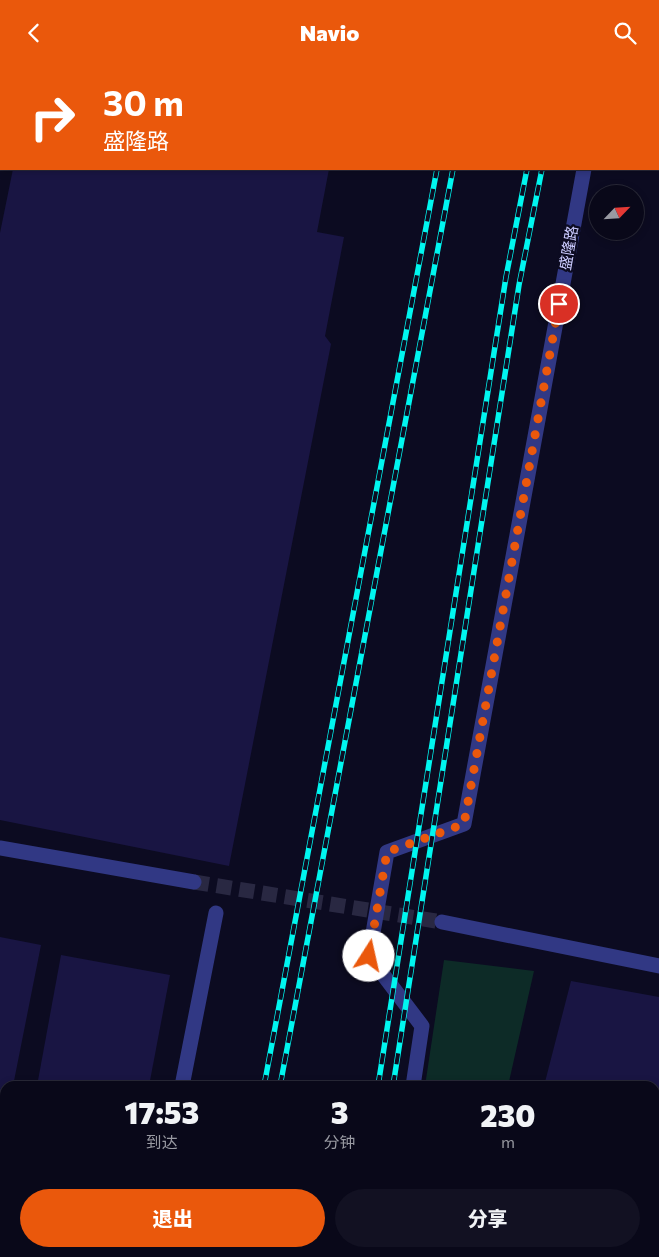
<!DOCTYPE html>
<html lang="zh">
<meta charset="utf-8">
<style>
:root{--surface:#090819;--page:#121122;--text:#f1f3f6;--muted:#999aa2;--line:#292938;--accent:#ea580c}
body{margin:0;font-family:Commissioner,"Noto Sans SC",sans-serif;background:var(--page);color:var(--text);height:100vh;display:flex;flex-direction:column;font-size:19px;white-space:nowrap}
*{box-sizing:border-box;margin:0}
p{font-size:16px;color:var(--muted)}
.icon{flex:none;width:28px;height:28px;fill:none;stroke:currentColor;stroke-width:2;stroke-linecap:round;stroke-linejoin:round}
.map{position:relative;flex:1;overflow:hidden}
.details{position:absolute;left:0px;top:1016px;width:660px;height:176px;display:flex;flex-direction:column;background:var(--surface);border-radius:15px 15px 0 0;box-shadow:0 2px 8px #0003,0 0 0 1px var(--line)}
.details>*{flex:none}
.hud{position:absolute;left:0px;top:0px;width:660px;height:105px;box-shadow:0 2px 8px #0003,0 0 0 1px var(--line);background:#ea580c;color:#fff;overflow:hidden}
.needle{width:32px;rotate:65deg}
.fabs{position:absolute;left:589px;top:120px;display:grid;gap:10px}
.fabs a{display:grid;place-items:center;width:55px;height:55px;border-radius:50%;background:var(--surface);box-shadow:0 2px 8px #0003,0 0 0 1px var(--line);font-size:25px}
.pin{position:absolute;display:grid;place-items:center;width:42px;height:42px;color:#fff;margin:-21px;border:2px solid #fff;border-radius:50%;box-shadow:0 1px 5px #0007}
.me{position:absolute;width:55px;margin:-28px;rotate:10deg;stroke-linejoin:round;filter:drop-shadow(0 0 4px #0008)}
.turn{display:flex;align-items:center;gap:18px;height:105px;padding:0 20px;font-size:22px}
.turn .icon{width:65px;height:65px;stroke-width:2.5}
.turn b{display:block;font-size:35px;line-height:42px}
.eta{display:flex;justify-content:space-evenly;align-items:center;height:85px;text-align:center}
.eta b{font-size:30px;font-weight:800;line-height:35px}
.action{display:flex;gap:10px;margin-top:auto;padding:10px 20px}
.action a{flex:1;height:58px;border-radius:30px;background:var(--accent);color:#fff;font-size:20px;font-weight:800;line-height:58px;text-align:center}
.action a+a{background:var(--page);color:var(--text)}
header{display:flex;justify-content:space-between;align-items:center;height:65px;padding:0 20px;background:var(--accent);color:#fff;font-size:22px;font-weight:800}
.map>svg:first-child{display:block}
.green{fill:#0d2b27}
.building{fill:#191543}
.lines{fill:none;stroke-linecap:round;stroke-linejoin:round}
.minor-tunnel{stroke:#292842;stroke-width:15;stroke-dasharray:15 8;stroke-linecap:butt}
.minor{stroke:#313884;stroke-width:15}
.rail-casing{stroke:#00f6f0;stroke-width:5.5}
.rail{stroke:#0c0b21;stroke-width:4;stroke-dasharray:11;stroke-linecap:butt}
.route{stroke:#ea580c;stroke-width:9;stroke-dasharray:0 16.2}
.labels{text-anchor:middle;stroke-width:4.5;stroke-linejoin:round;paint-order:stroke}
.street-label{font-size:15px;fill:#cbcbff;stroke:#0c0b21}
</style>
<header><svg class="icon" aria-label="back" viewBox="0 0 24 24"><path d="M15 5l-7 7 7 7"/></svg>Navio<svg class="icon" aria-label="search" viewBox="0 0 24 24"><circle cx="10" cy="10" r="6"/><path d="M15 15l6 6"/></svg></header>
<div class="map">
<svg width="659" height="1192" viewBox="0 0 659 1192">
<rect width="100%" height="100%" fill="#0c0b21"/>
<g class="green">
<polygon points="444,895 534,906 508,1021 425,1021"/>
<polygon points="400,1188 510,1188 509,1192 400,1192"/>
</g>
<g class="building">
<polygon points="13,104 329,104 317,167 344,172 325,271 331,279 229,801 0,755 0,168"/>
<polygon points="0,872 41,880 13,1021 5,1021 5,1064 1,1085 0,1085"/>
<polygon points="61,890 170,910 149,1021 37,1021"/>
<polygon points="571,916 659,932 659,1192 645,1192 626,1188 655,1188 655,1021 544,1021"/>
<polygon points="7,1188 119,1188 119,1192 6,1192"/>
</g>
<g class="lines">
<polyline class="minor-tunnel" points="194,817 442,857"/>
<g class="minor">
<polyline points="603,1 603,0"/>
<polyline points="0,783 194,817"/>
<polyline points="442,857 659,901"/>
<polyline points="182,1021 216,848"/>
<polyline points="413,1021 422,961 369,891 387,787 464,759 584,104"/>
<polyline points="149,1192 150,1188"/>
<polyline points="387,1192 387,1188"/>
</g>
<defs>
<g id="rail">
<polyline points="456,1 456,0"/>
<polyline points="473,1 473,0"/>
<polyline points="547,1 547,0"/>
<polyline points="562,1 562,0"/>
<polyline points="264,1021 437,104"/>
<polyline points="280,1021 453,104"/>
<polyline points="378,1021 506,212 527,104"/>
<polyline points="393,1021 519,220 542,104"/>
<polyline points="231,1192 232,1188"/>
<polyline points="248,1192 249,1188"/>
<polyline points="349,1192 350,1188"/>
<polyline points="365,1192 365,1188"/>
</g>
</defs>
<use href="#rail" class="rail-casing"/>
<use href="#rail" class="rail"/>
</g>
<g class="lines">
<polyline class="route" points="369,891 387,787 464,759 559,239"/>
</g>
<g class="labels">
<g class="street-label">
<text transform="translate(569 183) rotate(-80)" y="5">盛隆路</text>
</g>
</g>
</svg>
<div class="fabs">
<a><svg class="needle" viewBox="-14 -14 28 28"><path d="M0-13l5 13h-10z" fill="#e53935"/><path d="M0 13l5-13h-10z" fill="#999aa2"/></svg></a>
</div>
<div class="pin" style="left:559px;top:239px;background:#d93025"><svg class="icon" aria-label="arrive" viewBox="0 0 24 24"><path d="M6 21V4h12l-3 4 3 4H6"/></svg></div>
<svg class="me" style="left:369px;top:891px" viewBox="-20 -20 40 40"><circle r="19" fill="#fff"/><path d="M0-13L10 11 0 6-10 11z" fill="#ea580c"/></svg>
<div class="hud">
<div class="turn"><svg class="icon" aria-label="right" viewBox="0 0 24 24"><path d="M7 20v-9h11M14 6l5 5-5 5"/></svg><div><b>30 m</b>盛隆路</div></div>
</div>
<section class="details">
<div class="eta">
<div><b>17:53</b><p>到达</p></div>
<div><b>3</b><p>分钟</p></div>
<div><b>230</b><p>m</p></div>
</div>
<div class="action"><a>退出</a><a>分享</a></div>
</section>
</div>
